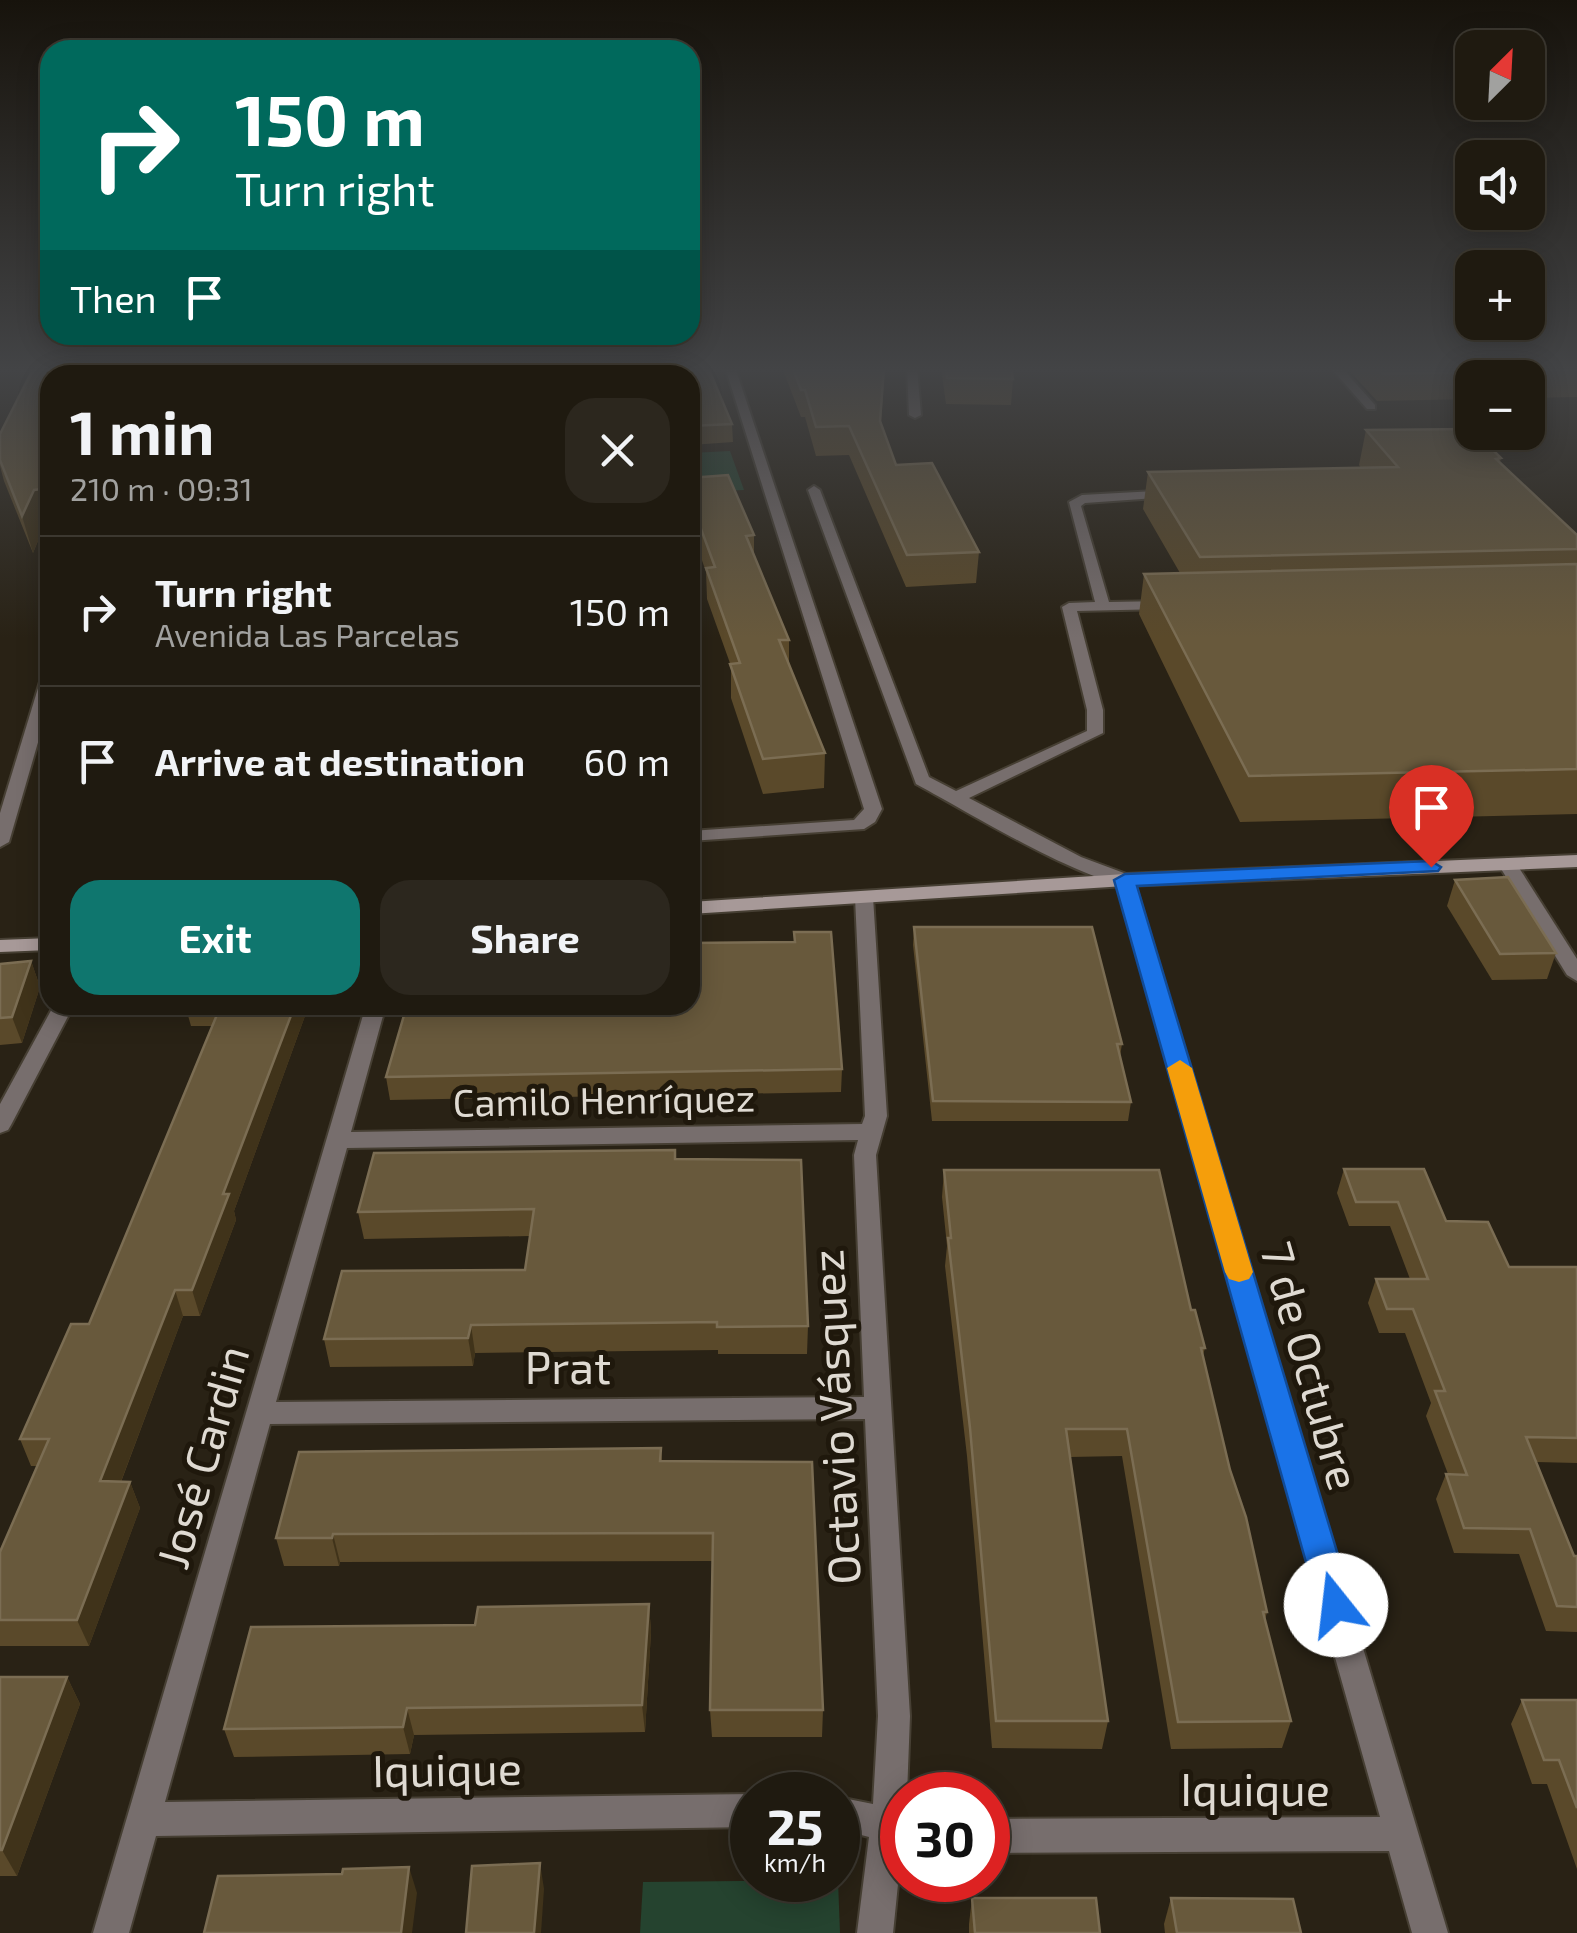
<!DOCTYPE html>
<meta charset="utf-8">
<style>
:root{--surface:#1f1a10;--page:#2c271e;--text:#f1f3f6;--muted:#a1a19f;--line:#3c3830;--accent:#0f766e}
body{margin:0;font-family:"Exo 2",sans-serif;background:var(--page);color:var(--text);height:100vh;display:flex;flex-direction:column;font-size:38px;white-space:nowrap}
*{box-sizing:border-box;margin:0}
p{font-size:32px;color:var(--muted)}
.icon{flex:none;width:55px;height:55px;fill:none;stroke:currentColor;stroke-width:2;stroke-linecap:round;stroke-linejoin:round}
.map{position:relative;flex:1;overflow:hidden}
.sheet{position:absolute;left:40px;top:365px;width:660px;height:650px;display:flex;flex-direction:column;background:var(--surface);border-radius:30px;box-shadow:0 5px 25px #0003,0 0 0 2px var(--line)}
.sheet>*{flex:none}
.top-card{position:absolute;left:40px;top:40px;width:660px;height:305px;border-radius:30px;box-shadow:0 5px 25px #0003,0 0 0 2px var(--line);background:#00695c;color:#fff;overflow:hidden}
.needle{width:65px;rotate:24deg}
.controls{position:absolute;left:1455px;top:30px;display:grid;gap:20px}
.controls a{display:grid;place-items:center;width:90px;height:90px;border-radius:20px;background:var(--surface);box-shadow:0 5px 25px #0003,0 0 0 2px var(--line);font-size:50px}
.speed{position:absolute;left:730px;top:1772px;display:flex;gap:20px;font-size:50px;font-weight:700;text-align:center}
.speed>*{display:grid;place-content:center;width:130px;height:130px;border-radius:50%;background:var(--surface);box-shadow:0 5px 25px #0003,0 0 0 2px var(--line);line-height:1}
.speed small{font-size:25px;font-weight:400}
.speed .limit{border:15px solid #d22;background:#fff;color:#111}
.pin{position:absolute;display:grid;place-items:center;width:85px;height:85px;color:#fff;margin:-102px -42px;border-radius:50% 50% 50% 0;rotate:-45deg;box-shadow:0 0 10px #0007}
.pin .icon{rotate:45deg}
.me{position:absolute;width:110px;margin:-55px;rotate:344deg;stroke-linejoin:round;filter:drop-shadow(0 0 8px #0008)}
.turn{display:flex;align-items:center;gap:35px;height:210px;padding:0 30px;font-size:45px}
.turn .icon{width:130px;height:130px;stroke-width:2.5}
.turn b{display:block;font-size:70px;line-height:85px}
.then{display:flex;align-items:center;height:95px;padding:0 30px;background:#0003;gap:20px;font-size:38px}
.round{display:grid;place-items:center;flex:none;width:105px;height:105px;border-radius:30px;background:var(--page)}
.overview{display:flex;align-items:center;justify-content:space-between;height:170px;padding:0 30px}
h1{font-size:60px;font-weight:700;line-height:75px}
.primary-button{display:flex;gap:20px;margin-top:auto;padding:20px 30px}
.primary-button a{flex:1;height:115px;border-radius:30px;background:var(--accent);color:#fff;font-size:40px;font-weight:700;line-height:115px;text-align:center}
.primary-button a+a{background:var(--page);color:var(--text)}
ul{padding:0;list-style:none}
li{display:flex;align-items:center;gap:30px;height:150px;padding:0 30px;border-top:2px solid var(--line)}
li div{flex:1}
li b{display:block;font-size:38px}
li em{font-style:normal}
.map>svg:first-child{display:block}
.green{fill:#25432f}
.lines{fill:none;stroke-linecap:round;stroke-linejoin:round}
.lane-casing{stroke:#463f33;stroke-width:4}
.street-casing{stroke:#463f33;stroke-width:4}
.secondary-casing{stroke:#463f33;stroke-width:4}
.lane{fill:#776e6d;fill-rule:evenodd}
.street{fill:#776e6d;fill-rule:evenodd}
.secondary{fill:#a79998;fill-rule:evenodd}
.wall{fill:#5a492a}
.shaded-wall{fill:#40331a}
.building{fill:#68593c;stroke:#7b6d53;stroke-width:2.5}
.route{fill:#1a73e8;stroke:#114b97;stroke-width:2.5}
.slow{fill:#f59e0b}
.labels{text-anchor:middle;stroke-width:10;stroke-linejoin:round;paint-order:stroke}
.street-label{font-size:38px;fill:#dfdad2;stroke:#1f180c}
.near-street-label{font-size:45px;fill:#dfdad2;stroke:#1f180c}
</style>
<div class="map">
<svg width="1577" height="1933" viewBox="0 0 1577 1933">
<rect width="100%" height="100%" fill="#292215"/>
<g class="green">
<polygon points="730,451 744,490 700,492 690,453"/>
<polygon points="838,1880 840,1933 640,1933 643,1882"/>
</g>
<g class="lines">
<defs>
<g id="lane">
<polygon points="210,367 220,367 218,375 208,375"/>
<polygon points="242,367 252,367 250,375 240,375"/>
<polygon points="458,367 468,367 469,375 459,375"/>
<polygon points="725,367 735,367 882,809 875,822 864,829 690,841 690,831 854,820 864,809"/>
<polygon points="907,367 917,367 921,415 915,418 909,415"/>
<polygon points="1330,367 1341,367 1375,405 1375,409 1367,409"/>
<path d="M814 486 820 490 929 777 956 791 1087 731V710L1062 607 1069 603 1095 602 1069 502 1082 495 1174 490 1176 493 1170 497 1085 503 1081 506 1109 602 1165 601 1172 605 1165 609 1077 611 1103 710V733L969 798 1081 857 1132 876 1134 880 1132 884C1097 891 954 804 916 784L808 490Z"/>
<polygon points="50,670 50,701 9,842 0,847 0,813 42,675"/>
</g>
<g id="street">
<rect x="406" y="367" width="10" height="8"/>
<polygon points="1507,858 1514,860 1577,959 1577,981 1567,975 1498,864"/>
<polygon points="1125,874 1134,880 1448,1933 1412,1933 1389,1851 988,1853 988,1819 1380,1817 1116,880"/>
<path d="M864 891 873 897 887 1116 876 1155 910 1716 907 1795H902V1845L893 1933H857L869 1837 838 1829V1797L873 1804 878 1716 865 1419 270 1424 165 1802 752 1794V1827L156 1836 129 1933H93L366 1005H386L351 1132 862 1124 865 1116 855 897ZM858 1140 854 1155 864 1397 276 1402 347 1148Z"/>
<polygon points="54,1005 74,1005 11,1125 8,1130 0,1133 0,1104"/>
</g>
<g id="secondary">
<polygon points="1577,855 1577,867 1125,886 690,914 690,902 1125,874"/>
<polygon points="50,938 50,950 0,952 0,940"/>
</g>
</defs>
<use href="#lane" class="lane-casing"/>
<use href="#street" class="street-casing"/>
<use href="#secondary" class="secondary-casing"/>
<use href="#lane" class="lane"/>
<use href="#street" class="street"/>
<use href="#secondary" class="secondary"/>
</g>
<g class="wall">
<polygon points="281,367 389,367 389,374 383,375 282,375"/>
<polygon points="662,367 708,367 732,424 733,442 691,445 690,375 665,375"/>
<polygon points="771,367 885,367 881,424 896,465 979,552 976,583 906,587 849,455 816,456 805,417 801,417 783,370 772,370"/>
<polygon points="941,367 1011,367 1013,379 1011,405 946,404"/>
<polygon points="1346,367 1577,367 1577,397 1528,398 1528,378 1472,378 1472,399 1377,401"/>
<polygon points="50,375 50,526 44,526 33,553 4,481 0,466 0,434"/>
<polygon points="1366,430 1501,458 1500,462 1577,535 1577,814 1240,822 1139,614 1144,574 1180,573 1143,509 1148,472 1361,468 1359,465"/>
<polygon points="690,471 692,477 754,535 754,556 789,640 789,664 825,753 824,788 763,794 731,698 731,666 707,599 706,572 690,525"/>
<polygon points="1455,880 1556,953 1547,979 1492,980 1447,906"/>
<polygon points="914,927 1122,1044 1120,1056 1131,1102 1128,1121 932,1121 913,945"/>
<polygon points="31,961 40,987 22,1043 0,1045 0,964"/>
<polygon points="185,1005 309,1005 234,1211 236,1220 200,1316 183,1316 121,1482 130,1482 140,1508 89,1646 0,1646 0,1552 38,1466 31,1466 20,1439 89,1324 212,1026 191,1026"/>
<polygon points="842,1069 841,1092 390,1100 386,1077"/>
<polygon points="675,1150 676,1159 808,1326 807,1354 718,1354 718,1350 475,1353 473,1366 330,1367 324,1339 525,1270 530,1236 364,1239 358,1212"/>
<polygon points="1344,1169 1446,1221 1509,1267 1577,1267 1577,1463 1536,1462 1574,1556 1577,1556 1577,1632 1546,1631 1519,1554 1454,1553 1436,1499 1446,1474 1448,1474 1426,1416 1431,1403 1405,1333 1379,1333 1368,1303 1376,1279 1410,1279 1390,1226 1349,1226 1337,1193"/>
<polygon points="944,1170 1191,1310 1205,1348 1203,1355 1230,1470 1267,1612 1265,1620 1291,1721 1282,1748 1171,1749 1122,1456 1070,1457 1108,1721 1102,1749 992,1748 967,1456 945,1266 947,1246 942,1197"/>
<polygon points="661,1448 662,1461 812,1462 823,1710 822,1737 712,1737 710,1710 713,1561 340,1562 339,1566 284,1566 276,1538"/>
<polygon points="649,1604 651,1632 645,1732 414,1735 410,1754 234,1757 224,1729 475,1625"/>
<polygon points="0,1677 67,1677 80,1704 17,1876 0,1876"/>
<polygon points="1522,1700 1577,1700 1577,1869 1547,1784 1532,1784 1511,1724"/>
<polygon points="972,1898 1100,1933 969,1933 969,1924"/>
<polygon points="1171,1898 1301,1933 1165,1933 1164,1924"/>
</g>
<g class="shaded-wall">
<polygon points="189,367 205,367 203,375 187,375"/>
<polygon points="378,367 383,367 383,375 377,375"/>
<polygon points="50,488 50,526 44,526 33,553 22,516 34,490"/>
<polygon points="31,961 40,987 22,1043 12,1017"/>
<polygon points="295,1005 309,1005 234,1211 236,1220 200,1316 192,1290 223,1194"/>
<polygon points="175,1290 183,1316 111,1508 100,1481"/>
<polygon points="471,1325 475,1353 473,1366 468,1338"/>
<polygon points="130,1482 140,1508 89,1646 77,1620"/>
<polygon points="333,1534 340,1562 339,1566 332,1538"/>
<polygon points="649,1604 651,1632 645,1732 642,1705"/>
<polygon points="67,1677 80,1704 17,1876 2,1850"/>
<polygon points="407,1708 414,1735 410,1754 403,1727"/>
<polygon points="540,1863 544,1889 541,1933 534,1933"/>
<polygon points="409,1867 417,1893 412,1933 401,1933"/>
</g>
<g class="building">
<polygon points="34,367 189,367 187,375 50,375 50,488 34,490 22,516 0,460 0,434"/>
<polygon points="287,367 378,367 377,375 285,375"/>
<polygon points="493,367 533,367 535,375 494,375"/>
<polygon points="668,367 708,367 732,424 690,426 690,375 671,375"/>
<polygon points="792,367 884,367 880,421 896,465 932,463 979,552 907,555 849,426 816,427 805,390 801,390"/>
<polygon points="946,367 1011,367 1013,379 947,378"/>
<polygon points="1377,367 1577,367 1577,370 1383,374"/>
<polygon points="1471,429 1472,432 1475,432 1501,458 1496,459 1577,535 1577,549 1200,557 1148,472 1398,467 1366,430"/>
<polygon points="728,475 754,535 746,536 789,640 779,640 825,753 763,759 730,664 740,663 706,568 715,567 690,499 690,478"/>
<polygon points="1577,564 1577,769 1249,776 1144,574"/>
<polygon points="1508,877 1556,953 1500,954 1455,880"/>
<polygon points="914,927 1092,927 1122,1044 1117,1044 1131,1102 933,1101"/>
<polygon points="794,932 831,932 842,1069 386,1077 407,1005 690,1005 690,943 795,942"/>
<polygon points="31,961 12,1017 0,1018 0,964"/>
<polygon points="221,1005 295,1005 223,1194 229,1194 192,1290 175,1290 100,1481 130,1482 77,1620 0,1620 0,1552 49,1439 20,1439 71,1324 89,1324"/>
<polygon points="675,1150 675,1159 801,1160 808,1326 717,1327 717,1322 471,1325 468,1338 324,1339 342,1271 525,1270 534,1209 358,1212 374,1153"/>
<polygon points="1344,1169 1424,1169 1446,1221 1488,1222 1509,1267 1577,1267 1577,1438 1526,1437 1574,1556 1577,1556 1577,1607 1557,1606 1530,1529 1464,1528 1446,1474 1467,1475 1435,1391 1445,1391 1413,1309 1387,1309 1376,1279 1428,1279 1398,1202 1356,1202"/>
<polygon points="944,1170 1159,1170 1191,1310 1195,1310 1205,1348 1201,1348 1230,1470 1246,1517 1267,1612 1263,1612 1291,1721 1178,1722 1127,1429 1066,1429 1108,1721 996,1721 970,1428 948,1238 951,1238"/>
<polygon points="661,1448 660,1461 812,1462 823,1710 710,1710 713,1533 333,1534 332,1538 276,1538 299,1452"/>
<polygon points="649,1604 642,1705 407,1708 403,1727 224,1729 251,1627 475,1625 478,1607"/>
<polygon points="0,1677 67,1677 2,1850 0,1850"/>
<polygon points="1522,1700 1577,1700 1577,1808 1559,1760 1544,1760"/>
<polygon points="540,1863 534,1933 466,1933 472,1866"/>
<polygon points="409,1867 401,1933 204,1933 218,1876 342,1874 343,1869"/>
<polygon points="972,1898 1096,1898 1100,1933 975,1933"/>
<polygon points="1171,1898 1293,1899 1301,1933 1177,1933"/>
</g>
<linearGradient id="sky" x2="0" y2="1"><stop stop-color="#17130c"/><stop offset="0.58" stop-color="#434446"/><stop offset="1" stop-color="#434446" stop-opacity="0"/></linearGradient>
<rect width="1577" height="638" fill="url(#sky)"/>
<polygon class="route" points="1431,861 1441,867 1438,871 1137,886 1353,1605 1348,1616 1336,1620 1323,1616 1318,1605 1114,880 1125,874"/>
<polygon class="slow" points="1180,1060 1192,1068 1253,1272 1249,1279 1239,1282 1229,1279 1225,1272 1167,1068"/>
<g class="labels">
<g class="street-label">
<text transform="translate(604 1101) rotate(-1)" y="13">Camilo Henríquez</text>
</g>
<g class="near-street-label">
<text transform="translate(1310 1366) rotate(74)" y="16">7 de Octubre</text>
<text x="568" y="1384">Prat</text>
<text transform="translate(836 1417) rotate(-93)" y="16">Octavio Vásquez</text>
<text transform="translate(203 1457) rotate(-74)" y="16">José Cardin</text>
<text transform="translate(447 1770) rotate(-1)" y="16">Iquique</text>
<text x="1255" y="1806">Iquique</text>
</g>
</g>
</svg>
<div class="controls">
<a><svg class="needle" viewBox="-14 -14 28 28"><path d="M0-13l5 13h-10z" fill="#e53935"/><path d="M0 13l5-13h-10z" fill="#a1a19f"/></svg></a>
<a><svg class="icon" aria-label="sound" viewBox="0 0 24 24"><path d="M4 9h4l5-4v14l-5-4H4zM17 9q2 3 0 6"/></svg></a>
<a>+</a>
<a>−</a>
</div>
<div class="speed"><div>25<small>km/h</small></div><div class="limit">30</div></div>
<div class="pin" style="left:1431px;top:867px;background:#d93025"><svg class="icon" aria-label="arrive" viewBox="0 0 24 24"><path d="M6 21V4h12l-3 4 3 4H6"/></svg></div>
<svg class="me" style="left:1336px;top:1605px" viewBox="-20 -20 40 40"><circle r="19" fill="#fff"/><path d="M0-13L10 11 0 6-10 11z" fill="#1a73e8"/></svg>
<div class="top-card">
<div class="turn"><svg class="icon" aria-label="right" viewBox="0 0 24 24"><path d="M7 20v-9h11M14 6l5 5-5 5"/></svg><div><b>150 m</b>Turn right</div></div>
<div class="then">Then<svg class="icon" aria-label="arrive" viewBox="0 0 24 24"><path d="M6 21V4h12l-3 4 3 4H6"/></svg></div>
</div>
<section class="sheet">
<div class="overview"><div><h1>1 min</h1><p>210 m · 09:31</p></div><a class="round"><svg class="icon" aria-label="close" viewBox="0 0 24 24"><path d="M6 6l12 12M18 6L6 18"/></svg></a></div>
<ul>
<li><svg class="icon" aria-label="right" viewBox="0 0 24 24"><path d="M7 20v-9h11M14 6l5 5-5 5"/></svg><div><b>Turn right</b><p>Avenida Las Parcelas</p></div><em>150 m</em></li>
<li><svg class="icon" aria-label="arrive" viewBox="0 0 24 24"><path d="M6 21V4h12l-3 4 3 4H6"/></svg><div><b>Arrive at destination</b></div><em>60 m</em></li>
</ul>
<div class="primary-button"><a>Exit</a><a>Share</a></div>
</section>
</div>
